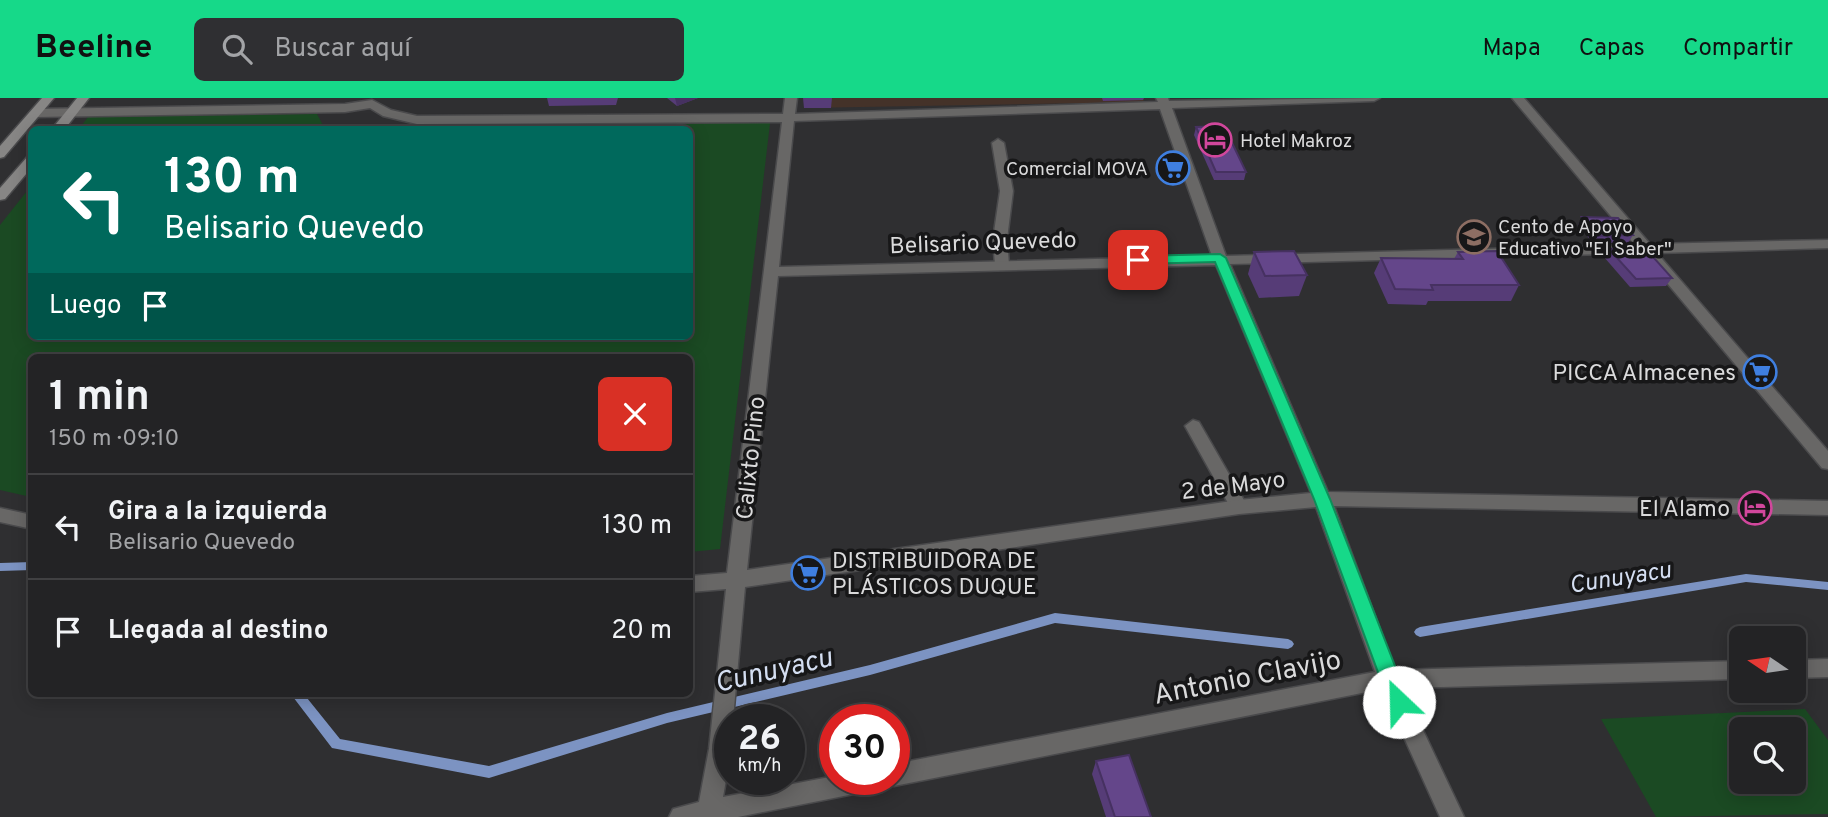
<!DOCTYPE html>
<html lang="es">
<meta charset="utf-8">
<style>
:root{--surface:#232325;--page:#2f2f32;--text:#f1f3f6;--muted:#a3a4a7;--line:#404042;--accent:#16d989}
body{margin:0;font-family:Overpass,sans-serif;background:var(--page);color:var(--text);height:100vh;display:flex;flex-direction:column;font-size:26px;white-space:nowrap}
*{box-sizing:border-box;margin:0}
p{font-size:23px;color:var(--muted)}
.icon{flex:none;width:38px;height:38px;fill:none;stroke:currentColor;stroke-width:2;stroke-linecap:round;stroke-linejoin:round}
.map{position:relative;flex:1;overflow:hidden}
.drawer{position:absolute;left:28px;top:256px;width:665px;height:343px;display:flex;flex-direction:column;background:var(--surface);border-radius:10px;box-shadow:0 4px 18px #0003,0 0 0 2px var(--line)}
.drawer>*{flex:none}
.hud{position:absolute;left:28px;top:28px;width:665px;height:214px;border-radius:10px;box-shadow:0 4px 18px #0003,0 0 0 2px var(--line);background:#00695c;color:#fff;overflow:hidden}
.needle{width:46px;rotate:283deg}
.tools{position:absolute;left:1729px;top:528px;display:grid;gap:14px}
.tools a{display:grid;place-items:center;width:77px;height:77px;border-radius:10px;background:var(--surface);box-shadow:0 4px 18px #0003,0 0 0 2px var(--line);font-size:35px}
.speed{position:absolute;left:714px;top:606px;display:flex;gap:14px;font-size:35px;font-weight:700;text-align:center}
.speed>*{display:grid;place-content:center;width:91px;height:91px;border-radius:50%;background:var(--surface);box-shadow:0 4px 18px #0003,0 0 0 2px var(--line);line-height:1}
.speed small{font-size:18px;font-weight:400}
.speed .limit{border:10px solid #d22;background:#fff;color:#111}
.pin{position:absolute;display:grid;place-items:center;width:60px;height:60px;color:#fff;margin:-30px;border-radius:14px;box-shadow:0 4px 10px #0006}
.me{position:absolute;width:77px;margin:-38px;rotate:336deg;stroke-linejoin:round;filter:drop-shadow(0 0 5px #0008)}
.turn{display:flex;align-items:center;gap:24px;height:147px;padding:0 21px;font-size:32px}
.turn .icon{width:91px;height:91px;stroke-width:2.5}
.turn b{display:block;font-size:49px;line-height:60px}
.then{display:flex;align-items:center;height:66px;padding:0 21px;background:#0003;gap:14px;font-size:26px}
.round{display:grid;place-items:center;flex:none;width:74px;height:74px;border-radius:10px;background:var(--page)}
.overview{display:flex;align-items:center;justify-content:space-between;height:119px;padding:0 21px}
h1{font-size:42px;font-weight:700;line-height:52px}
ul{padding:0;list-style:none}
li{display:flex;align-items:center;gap:21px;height:105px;padding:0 21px;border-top:2px solid var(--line)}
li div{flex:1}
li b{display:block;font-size:26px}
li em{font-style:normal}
header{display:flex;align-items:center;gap:42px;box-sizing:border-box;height:98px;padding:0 35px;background:var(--accent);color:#111}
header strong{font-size:33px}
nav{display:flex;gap:38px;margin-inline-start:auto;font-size:24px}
.search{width:490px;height:63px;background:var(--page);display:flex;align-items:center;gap:18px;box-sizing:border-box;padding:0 24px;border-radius:10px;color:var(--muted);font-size:26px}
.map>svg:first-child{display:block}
.education{fill:#443229}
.green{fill:#1b4a23;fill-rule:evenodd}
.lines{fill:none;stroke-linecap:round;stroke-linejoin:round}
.stream{fill:#7c93c2;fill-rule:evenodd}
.lane-casing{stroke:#4a4a4c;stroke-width:3}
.street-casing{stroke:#4a4a4c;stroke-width:3}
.secondary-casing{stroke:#4a4a4c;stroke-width:3}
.lane{fill:#686766;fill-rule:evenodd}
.street{fill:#686766;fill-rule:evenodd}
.secondary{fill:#878685;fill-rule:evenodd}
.wall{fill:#563c77}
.shaded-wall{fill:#463161}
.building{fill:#64468a;stroke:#463161;stroke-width:2}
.route{fill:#16d989;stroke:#0e8d59;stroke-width:2}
.labels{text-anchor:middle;stroke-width:7;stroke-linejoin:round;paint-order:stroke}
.far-poi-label{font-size:19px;fill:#dadadb;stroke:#171718;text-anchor:start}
.street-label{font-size:23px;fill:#dadadb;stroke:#171718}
.poi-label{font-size:23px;fill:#dadadb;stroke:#171718;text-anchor:end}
.water-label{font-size:24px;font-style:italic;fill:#d4def1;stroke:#171718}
.near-water-label{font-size:28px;font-style:italic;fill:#d4def1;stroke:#171718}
.near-street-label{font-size:28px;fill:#dadadb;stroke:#171718}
</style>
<header>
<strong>Beeline</strong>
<div class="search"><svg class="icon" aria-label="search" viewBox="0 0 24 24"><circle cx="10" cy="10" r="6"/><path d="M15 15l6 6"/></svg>Buscar aquí</div>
<nav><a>Mapa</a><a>Capas</a><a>Compartir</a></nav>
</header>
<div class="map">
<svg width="1828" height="719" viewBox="0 0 1828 719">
<rect width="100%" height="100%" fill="#2f2f31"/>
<polygon class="education" points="805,0 1143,0 1144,4 804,10"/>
<g class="green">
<polygon points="317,16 324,29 771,17 720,451 690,454 690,259 32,259 31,399 0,392 0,127 31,88 32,238 690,238 690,32 79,31 88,19"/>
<path d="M1805 611 1828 642V716L1656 719 1601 621ZM1741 632H1794V684H1741Z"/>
</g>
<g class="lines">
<g class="stream">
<polygon points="32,464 32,472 0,473 0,465"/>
<polygon points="1746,476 1828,484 1828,492 1746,484 1420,539 1416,537 1414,534 1416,531 1420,529"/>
<polygon points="1055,515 1288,541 1292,543 1294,546 1292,549 1288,551 1055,525 870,577 667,625 489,680 332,650 290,595 303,595 340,641 489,668 667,615 870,567"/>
</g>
<defs>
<g id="lane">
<polygon points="998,41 1004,45 1013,93 1007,141 1009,167 1002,171 995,167 993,141 1000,93 992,45"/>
<polygon points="1193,322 1199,324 1245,404 1248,409 1245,414 1233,414 1185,328"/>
</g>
<g id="street">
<path d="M785 0H797L795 16 1158 4 1156 0H1168L1169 3 1380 0 1374 3 1172 10 1226 158 1635 147 1512 0H1524L1650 146 1828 142V150L1657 155 1828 353V371L1822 370 1642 155 1230 166 1328 394 1828 403V417L1334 408 1395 572 1741 563V581L1403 590 1464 719H1440L1382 591 894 688 885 682 882 689 874 692 738 719H669L673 711 699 704 709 651 726 491 690 494V478L727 475 782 24 417 26 383 18 370 10 345 14 35 19 29 15 35 11 345 6 372 2 391 12 417 18 783 16ZM1160 11 1212 158 779 169 794 23ZM1216 167 1311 395 1239 402 747 472 778 178ZM1316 409 1375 574 894 666V681H835V678L723 699 730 659V621H733L745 489 1239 416Z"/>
<polygon points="0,410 32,417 32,431 0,424"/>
<polygon points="1828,561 1828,579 1794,580 1794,562"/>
</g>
<g id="secondary">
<polygon points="42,0 54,0 4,59 0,60 0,48"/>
<polygon points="77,0 89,0 64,32 51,32"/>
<polygon points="32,57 32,69 5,101 0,102 0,90 28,58"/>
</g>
</defs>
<use href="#lane" class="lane-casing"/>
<use href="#street" class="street-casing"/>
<use href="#secondary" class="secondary-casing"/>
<use href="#lane" class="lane"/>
<use href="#street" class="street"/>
<use href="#secondary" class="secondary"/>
</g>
<g class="wall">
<polygon points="547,0 618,0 616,7 549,8"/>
<polygon points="667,0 698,0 677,8"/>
<polygon points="803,0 832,0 831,10 804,10"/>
<polygon points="1102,0 1144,0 1143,2 1103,3"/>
<polygon points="1196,29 1246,74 1244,82 1214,82 1194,37"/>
<polygon points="1582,119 1633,137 1628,145 1593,145 1578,127"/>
<polygon points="1609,151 1672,180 1666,188 1630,189 1604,159"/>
<polygon points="1254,154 1307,177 1299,198 1259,200 1248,176"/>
<polygon points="1458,154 1519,187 1511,203 1428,203 1426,207 1388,206 1374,175 1381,160 1454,161"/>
<polygon points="1096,663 1151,719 1106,719 1092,676"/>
</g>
<polygon class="shaded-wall" points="675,0 698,0 677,8"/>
<g class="building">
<polygon points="1224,28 1246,74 1216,74 1196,29"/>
<polygon points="1582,119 1618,120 1633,137 1598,138"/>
<polygon points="1645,150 1672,180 1636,181 1609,151"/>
<polygon points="1294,153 1307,177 1265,178 1254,154"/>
<polygon points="1497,153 1519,187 1431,187 1433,192 1395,191 1381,160 1463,161 1458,154"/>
<polygon points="1129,657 1151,719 1115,719 1096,663"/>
</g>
<polygon class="route" points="1220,156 1226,160 1330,401 1409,604 1406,610 1399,612 1392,610 1389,604 1314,401 1215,164 1138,166 1131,162 1138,158"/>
<defs>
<symbol id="hotel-ring" viewBox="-11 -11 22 22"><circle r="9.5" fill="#171718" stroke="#d1479c" stroke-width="1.5"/><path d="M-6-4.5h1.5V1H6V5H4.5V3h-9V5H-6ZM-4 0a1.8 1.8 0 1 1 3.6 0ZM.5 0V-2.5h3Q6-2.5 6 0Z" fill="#d1479c"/></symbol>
<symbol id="supermarket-ring" viewBox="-11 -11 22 22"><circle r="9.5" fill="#171718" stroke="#3f7fe0" stroke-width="1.5"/><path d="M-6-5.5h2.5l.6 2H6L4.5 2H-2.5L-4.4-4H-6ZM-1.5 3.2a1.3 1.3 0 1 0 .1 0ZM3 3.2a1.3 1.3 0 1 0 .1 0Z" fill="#3f7fe0"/></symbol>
<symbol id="school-ring" viewBox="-11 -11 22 22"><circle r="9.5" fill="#171718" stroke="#8d6e63" stroke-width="1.5"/><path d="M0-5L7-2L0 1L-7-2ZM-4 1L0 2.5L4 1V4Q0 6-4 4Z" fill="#8d6e63"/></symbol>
</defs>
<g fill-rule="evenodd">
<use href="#hotel-ring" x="1196" y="23" width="38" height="38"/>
<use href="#supermarket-ring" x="1154" y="51" width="38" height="38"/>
<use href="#school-ring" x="1455" y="120" width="38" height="38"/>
<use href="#supermarket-ring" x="1741" y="255" width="38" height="38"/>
<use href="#hotel-ring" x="1736" y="391" width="38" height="38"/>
<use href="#supermarket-ring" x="789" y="456" width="38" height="38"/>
</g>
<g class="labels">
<g class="far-poi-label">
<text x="1240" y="49">Hotel Makroz</text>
<text x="1148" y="77" text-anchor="end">Comercial MOVA</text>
<text x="1498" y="135">Cento de Apoyo<tspan x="1498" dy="22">Educativo "El Saber"</tspan></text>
</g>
<g class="street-label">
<text transform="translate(983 144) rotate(-2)" y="8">Belisario Quevedo</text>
<text transform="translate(750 360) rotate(-84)" y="8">Calixto Pino</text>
<text transform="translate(1233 387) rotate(-7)" y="8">2 de Mayo</text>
</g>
<g class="poi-label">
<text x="1736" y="282">PICCA Almacenes</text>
<text x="1730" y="418">El Alamo</text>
<text x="832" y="470" text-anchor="start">DISTRIBUIDORA DE<tspan x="832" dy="26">PLÁSTICOS DUQUE</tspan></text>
</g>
<g class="water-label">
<text transform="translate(1620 479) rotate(-9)" y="8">Cunuyacu</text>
</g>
<g class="near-water-label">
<text transform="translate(773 571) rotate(-13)" y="10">Cunuyacu</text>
</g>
<g class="near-street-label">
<text transform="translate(1247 578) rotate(-11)" y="10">Antonio Clavijo</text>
</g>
</g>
</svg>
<div class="tools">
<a><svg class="needle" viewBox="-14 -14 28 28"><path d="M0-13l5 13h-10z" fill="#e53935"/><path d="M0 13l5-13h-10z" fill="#a3a4a7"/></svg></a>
<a><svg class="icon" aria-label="search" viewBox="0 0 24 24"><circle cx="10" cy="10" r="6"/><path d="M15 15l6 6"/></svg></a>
</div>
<div class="speed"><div>26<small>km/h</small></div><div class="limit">30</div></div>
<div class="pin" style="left:1138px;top:162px;background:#d93025"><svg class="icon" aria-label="arrive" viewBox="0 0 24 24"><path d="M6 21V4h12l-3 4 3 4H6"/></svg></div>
<svg class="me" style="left:1399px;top:604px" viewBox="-20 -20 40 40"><circle r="19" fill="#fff"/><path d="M0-13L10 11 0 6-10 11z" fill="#16d989"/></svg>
<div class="hud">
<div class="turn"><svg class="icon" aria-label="left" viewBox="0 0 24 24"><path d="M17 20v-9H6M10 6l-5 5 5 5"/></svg><div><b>130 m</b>Belisario Quevedo</div></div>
<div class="then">Luego<svg class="icon" aria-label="arrive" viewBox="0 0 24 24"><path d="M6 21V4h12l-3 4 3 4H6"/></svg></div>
</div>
<section class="drawer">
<div class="overview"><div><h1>1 min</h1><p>150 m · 09:10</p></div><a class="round" style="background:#d93025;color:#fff"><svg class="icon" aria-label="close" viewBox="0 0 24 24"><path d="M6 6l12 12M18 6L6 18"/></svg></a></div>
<ul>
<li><svg class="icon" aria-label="left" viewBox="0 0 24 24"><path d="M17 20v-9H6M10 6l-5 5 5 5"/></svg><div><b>Gira a la izquierda</b><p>Belisario Quevedo</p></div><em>130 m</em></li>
<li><svg class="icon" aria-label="arrive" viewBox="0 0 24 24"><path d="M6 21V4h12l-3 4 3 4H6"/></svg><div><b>Llegada al destino</b></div><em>20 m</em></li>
</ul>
</section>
</div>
